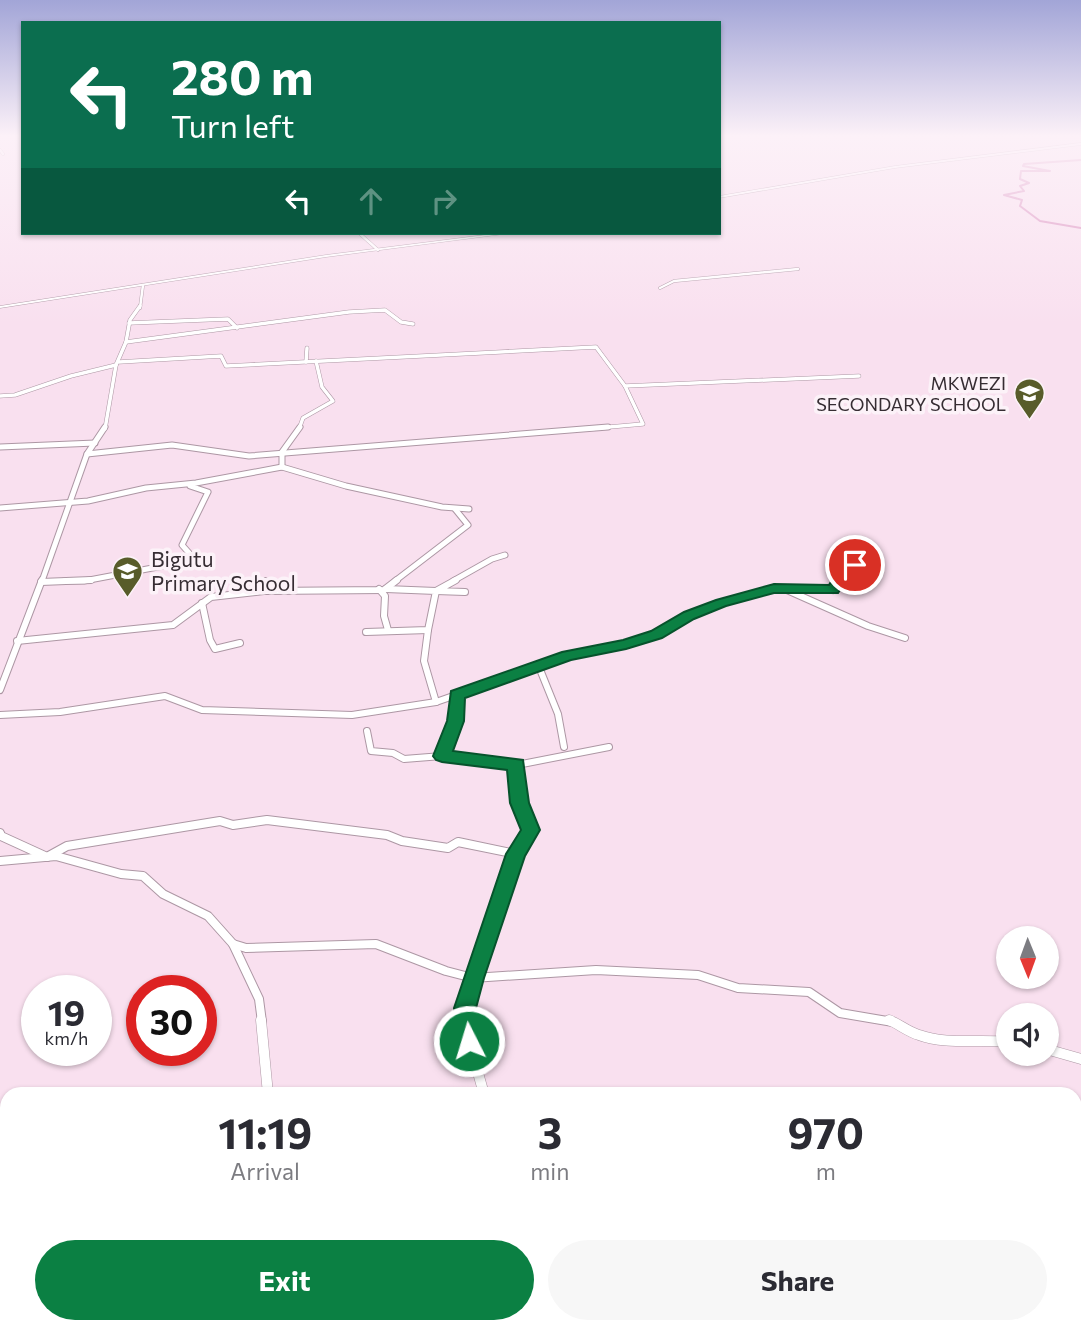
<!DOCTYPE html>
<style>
:root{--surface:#fff;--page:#f7f7f7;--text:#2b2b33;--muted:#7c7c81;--accent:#0b8043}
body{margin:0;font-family:Commissioner,sans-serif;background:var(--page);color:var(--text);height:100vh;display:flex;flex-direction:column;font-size:26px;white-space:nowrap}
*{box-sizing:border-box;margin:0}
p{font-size:23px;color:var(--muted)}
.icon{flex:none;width:38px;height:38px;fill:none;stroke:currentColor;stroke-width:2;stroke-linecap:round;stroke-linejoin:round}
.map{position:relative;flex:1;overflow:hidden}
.panel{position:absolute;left:0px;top:1087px;width:1082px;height:247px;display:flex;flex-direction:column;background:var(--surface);border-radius:21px 21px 0 0;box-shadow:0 2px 5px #0004}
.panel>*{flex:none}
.banner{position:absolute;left:21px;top:21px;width:700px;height:214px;border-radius:0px;box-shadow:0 2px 5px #0004;background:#0b6e4f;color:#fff;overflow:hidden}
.needle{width:46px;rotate:179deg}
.fabs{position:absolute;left:996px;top:926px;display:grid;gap:14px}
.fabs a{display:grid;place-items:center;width:63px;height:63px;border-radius:50%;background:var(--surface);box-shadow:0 2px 5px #0004;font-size:35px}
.speed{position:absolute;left:21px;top:975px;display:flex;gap:14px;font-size:35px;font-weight:700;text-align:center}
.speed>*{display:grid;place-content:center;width:91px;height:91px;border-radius:50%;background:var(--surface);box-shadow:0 2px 5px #0004;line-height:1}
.speed small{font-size:18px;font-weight:400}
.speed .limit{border:10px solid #d22;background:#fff;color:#111}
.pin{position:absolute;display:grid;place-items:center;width:60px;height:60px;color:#fff;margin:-30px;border:4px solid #fff;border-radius:50%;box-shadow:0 2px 7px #0007}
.me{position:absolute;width:77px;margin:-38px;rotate:355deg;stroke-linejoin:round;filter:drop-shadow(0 0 5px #0008)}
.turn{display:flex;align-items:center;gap:24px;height:147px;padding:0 35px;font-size:32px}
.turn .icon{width:91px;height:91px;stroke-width:2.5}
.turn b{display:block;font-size:49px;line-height:60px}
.lanes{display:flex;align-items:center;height:66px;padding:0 35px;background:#0003;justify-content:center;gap:35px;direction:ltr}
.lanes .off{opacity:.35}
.eta{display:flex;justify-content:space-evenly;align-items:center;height:119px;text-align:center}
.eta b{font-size:42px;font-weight:700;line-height:49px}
.action{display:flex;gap:14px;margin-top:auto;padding:14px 35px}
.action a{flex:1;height:80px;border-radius:42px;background:var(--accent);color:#fff;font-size:28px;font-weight:700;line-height:80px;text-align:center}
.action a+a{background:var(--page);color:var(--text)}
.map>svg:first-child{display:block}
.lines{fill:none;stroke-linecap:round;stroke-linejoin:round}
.stream{stroke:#da8ebe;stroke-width:2}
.minor-far5-casing{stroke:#ad97a4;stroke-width:3.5}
.minor-far4-casing{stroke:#ad97a4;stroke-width:4.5}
.minor-far3-casing{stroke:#ad97a4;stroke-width:7}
.minor-far2-casing{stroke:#ad97a4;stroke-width:8}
.minor-far1-casing{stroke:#ad97a4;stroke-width:10}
.minor-casing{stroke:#ad97a4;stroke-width:11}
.secondary-casing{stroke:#ad97a4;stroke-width:1}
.minor-far5{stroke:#fff;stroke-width:2.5}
.minor-far4{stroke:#fff;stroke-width:3.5}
.minor-far3{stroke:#fff;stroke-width:5}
.minor-far2{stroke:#fff;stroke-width:6}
.minor-far1{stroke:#fff;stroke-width:8}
.minor{stroke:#fff;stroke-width:10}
.secondary{fill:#fff;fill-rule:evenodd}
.route{fill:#0b8043;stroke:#07532c;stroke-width:2}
.labels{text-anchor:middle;stroke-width:7;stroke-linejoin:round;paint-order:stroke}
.far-poi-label{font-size:18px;fill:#362d33;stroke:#fcf2f8;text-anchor:end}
.poi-label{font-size:21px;fill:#362d33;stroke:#fcf2f8;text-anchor:start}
</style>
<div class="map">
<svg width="1081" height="1333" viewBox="0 0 1081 1333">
<rect width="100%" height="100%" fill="#f9e0ef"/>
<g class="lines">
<polyline class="stream" points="1081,160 1024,164 1023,166 1050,171 1021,171 1020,179 1029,183 1020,186 1024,191 1004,195 1022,200 1020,206 1040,221 1081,228"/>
<defs>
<g id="minor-far5">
<polyline points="0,150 3,154"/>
<polyline points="359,233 378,250"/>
<polyline points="660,288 674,281 798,269"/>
<polyline points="140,308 143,285"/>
</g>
<g id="minor-far4">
<polyline points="129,323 228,319 237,328"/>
<polyline points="126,342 349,312 385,310 401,322 413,324"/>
<polyline points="119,362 221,356 226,366 596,347 625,386"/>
<polyline points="306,362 307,348"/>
<polyline points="0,396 15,395 71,376 116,365"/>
<polyline points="105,429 116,365 126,342 130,320 140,306"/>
<polyline points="299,429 303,418 333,401 322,387 316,361"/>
<polyline points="587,429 643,424 625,386 859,376"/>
</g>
<g id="minor-far3">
<polyline points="0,447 95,443"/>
<polyline points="87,454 172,445 249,456 608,427"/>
<polyline points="282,467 282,452 300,427"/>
<polyline points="0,508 88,501 146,488 196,483 282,467 346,486 442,507 469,509"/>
<polyline points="42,581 87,454 105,427"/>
<polyline points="64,581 84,581 184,562 190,554 182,545 208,492 190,486"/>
<polyline points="395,581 468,525 455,509"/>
<polyline points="453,581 492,559 505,555"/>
<polyline points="839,581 849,568 877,562"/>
</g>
<g id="minor-far2">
<polyline points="456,580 436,591 465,592"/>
<polyline points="41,582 91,580"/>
<polyline points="379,589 385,596 384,616 388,630"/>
<polyline points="787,590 868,626 905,638"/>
<polyline points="833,590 840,580"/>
<polyline points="254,592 255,584 265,581"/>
<polyline points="202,603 210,640 215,649 240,643"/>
<polyline points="428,630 424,661 436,702"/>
<polyline points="366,632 428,630 436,591 386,589"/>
<polyline points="17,641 173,625 211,597 264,591 384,590 397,580"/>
<polyline points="539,667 558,714 564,747"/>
<polyline points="0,690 42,580"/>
<polyline points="457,695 456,721 442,756 517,765 516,775"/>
<polyline points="0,715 60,712 165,696 202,710 352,715 436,702 568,656 626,644 657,634 689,616 721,603 774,589 836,589"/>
<polyline points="367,731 371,751 393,753 404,759 442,756"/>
<polyline points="517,765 609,747"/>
</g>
<g id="minor-far1">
<polyline points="0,833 1,836 47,857 67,846 220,821 233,825 267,820 387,835 402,841 448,848 458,842 516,854"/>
<polyline points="0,861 56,856 121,874 143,876 163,894 208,916 233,944 246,948 376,944 446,971 473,978 596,970 698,975 738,988 809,992 840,1013 893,1022"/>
<polyline points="233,944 259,999 262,1022"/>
<polyline points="467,1022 465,1008 516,854 531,830 520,798 516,774"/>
</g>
<g id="minor">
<polyline points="261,1020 268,1094"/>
<polyline points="466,1020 469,1041 484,1094"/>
<path d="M889 1020C899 1024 908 1032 919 1035 946 1045 979 1039 1008 1042"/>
<polyline points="1046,1049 1081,1059"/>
<polyline points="493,1326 494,1333"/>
<polyline points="205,1333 207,1326"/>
</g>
<g id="secondary">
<polygon points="1081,143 1081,145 895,168 719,198 719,196 895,166"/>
<polygon points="501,233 511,233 326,257 0,308 0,306 326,255"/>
</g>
</defs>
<use href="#minor-far5" class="minor-far5-casing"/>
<use href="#minor-far4" class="minor-far4-casing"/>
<use href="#minor-far3" class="minor-far3-casing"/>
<use href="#minor-far2" class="minor-far2-casing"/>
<use href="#minor-far1" class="minor-far1-casing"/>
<use href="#minor" class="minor-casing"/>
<use href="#secondary" class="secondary-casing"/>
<use href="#minor-far5" class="minor-far5"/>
<use href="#minor-far4" class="minor-far4"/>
<use href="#minor-far3" class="minor-far3"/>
<use href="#minor-far2" class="minor-far2"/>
<use href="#minor-far1" class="minor-far1"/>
<use href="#minor" class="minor"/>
<use href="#secondary" class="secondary"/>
</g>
<linearGradient id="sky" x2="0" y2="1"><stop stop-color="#a2a5d7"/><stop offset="0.42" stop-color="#fcf1f8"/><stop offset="1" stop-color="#fcf1f8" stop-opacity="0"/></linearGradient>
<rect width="1081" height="324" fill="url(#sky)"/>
<polygon class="route" points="855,561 862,565 849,576 838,593 774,593 726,606 694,619 662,638 626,649 571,660 465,698 464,721 453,751 523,760 529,803 540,830 525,856 484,978 476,1008 480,1041 477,1048 469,1052 461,1048 457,1041 454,1008 506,854 521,830 510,803 507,770 442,762 436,760 433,756 447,721 451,691 562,652 623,640 651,631 684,612 716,600 774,584 829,585 838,570"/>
<defs>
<symbol id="school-pin" viewBox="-11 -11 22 30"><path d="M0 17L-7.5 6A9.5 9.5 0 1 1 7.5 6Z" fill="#585c2a" stroke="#fcf2f8"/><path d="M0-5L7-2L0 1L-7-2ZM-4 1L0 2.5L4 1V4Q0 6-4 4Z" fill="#fff"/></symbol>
</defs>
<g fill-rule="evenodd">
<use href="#school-pin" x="1012" y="376" width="35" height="47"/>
<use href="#school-pin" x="110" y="554" width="35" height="47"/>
</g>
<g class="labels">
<g class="far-poi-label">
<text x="1006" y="390">MKWEZI<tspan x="1006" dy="21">SECONDARY SCHOOL</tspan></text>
</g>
<g class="poi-label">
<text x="151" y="567">Bigutu<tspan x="151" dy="24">Primary School</tspan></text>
</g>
</g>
</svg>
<div class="fabs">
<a><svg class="needle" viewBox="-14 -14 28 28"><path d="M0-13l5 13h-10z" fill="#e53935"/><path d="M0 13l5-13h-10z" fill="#7c7c81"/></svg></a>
<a><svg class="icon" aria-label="sound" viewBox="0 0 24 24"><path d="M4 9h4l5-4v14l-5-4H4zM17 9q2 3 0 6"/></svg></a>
</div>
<div class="speed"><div>19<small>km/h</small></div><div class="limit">30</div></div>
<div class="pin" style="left:855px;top:565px;background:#d93025"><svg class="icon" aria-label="arrive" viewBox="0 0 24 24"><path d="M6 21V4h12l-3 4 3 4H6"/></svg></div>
<svg class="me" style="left:469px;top:1041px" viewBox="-20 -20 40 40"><circle r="17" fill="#0b8043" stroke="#fff" stroke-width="3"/><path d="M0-11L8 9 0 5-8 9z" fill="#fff"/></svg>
<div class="banner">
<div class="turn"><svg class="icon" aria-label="left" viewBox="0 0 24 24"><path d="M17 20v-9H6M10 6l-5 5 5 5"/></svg><div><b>280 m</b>Turn left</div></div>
<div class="lanes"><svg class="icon" aria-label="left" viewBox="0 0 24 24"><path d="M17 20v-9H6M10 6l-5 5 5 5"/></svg><svg class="icon off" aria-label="ahead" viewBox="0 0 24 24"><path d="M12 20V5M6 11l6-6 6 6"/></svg><svg class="icon off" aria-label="right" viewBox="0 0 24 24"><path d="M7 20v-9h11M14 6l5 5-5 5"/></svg></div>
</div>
<section class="panel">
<div class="eta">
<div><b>11:19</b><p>Arrival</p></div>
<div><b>3</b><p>min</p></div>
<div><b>970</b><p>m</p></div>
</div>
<div class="action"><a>Exit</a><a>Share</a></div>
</section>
</div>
